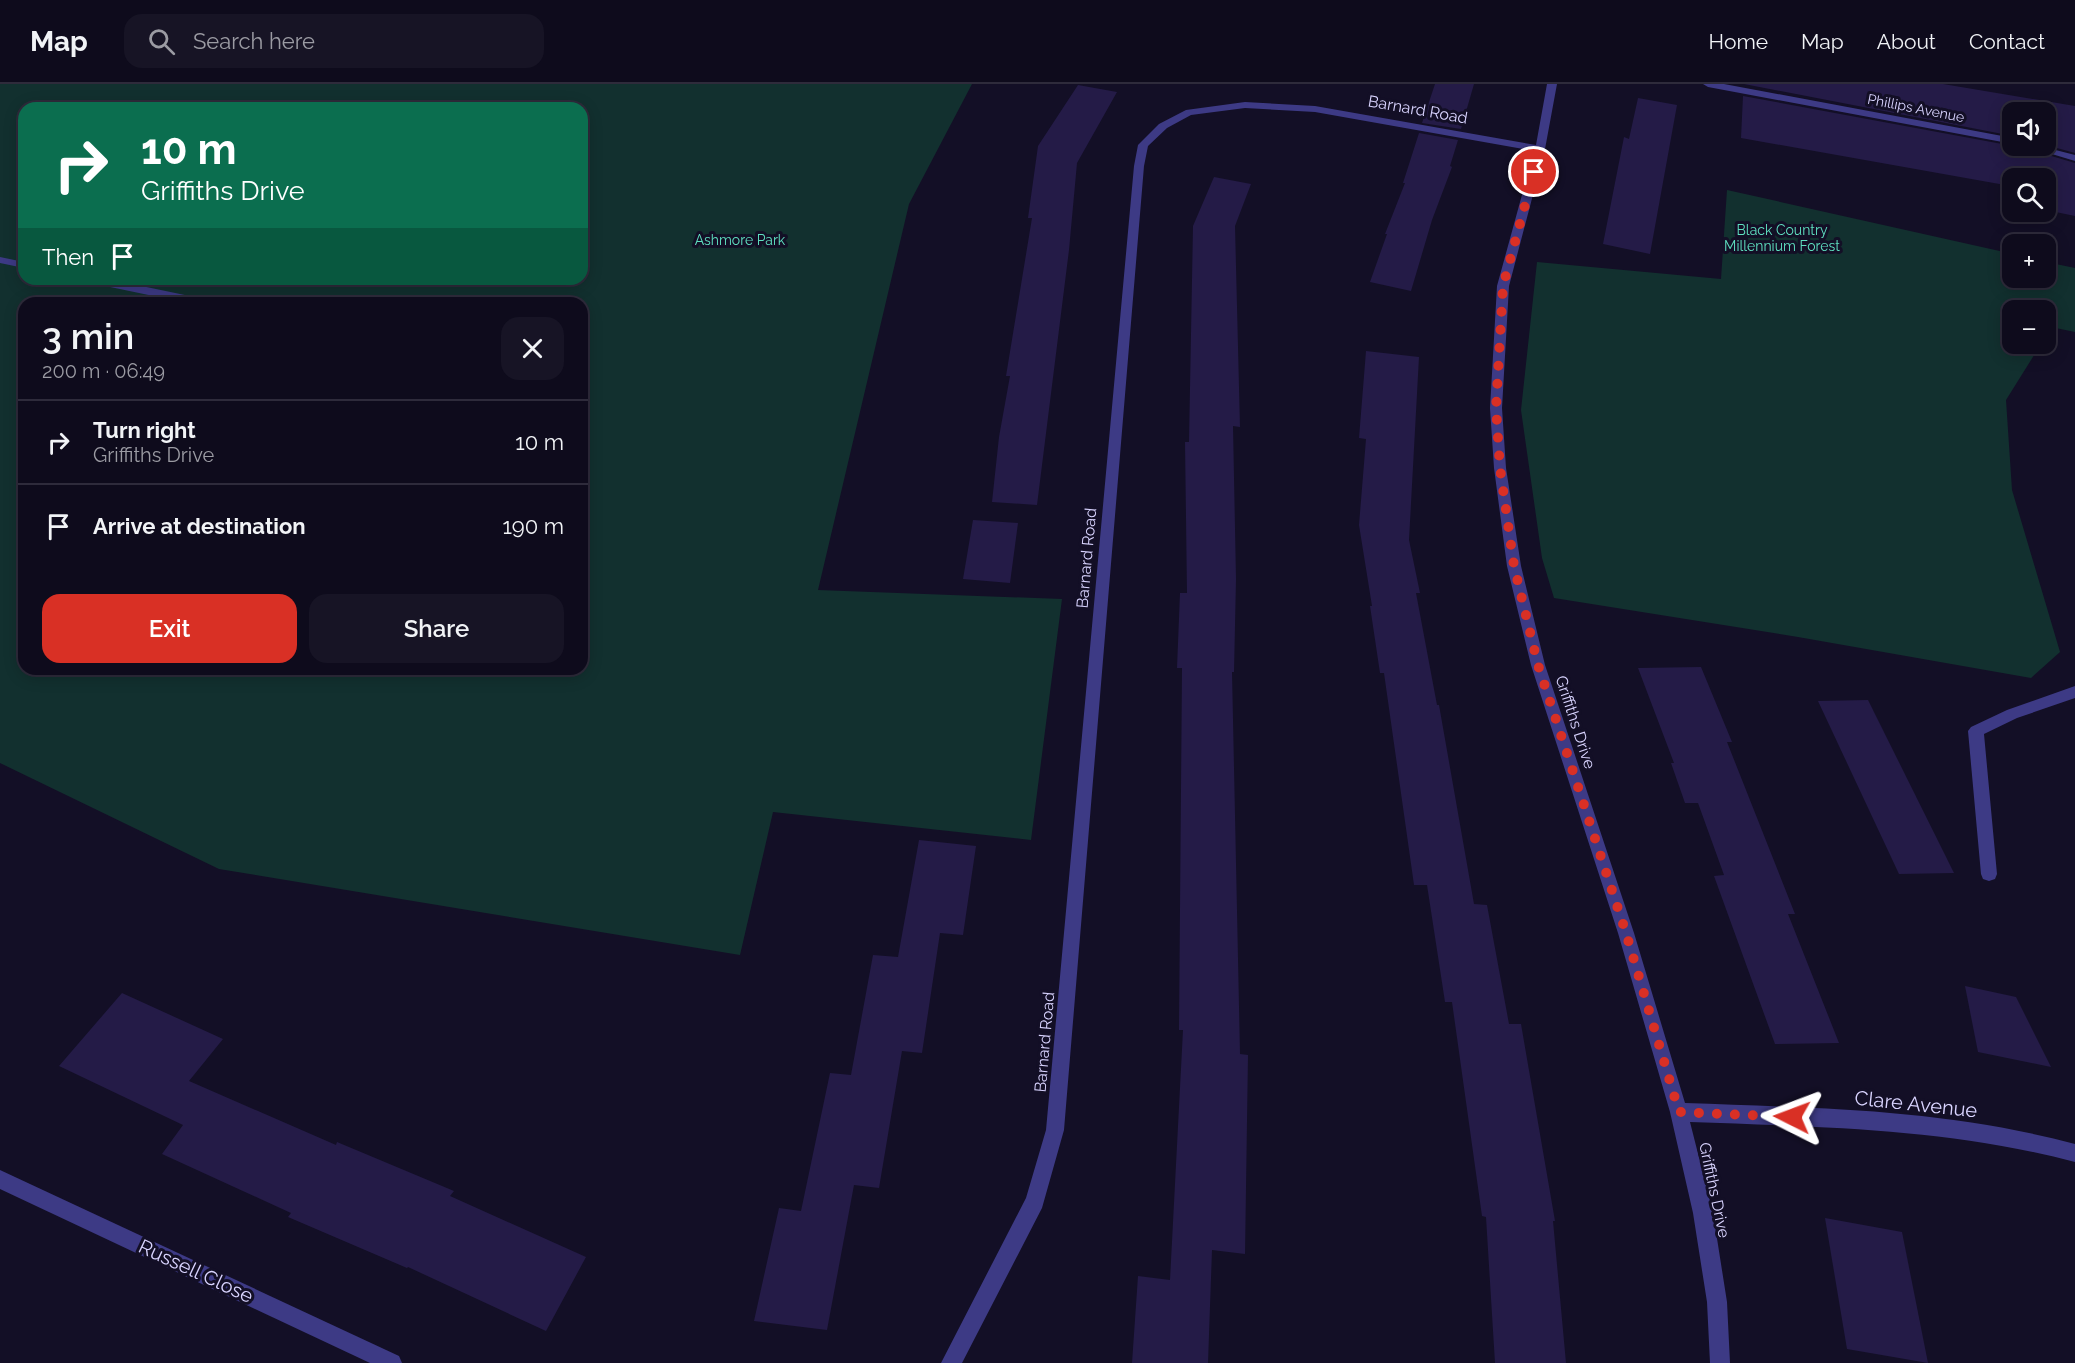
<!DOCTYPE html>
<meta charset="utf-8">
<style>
:root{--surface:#0e0b1c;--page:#171425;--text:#f1f3f6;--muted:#9b9ba3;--line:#2e2b3b;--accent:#d93025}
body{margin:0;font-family:Raleway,sans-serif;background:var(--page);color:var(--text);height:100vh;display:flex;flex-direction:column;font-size:22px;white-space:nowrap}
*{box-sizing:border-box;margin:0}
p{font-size:20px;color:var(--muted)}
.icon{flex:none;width:33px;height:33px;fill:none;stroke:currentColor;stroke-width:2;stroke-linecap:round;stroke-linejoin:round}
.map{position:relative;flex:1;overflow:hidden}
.details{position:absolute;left:18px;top:213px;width:570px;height:378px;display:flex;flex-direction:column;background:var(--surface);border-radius:18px;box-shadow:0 3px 15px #0003,0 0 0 2px var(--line)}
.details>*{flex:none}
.guide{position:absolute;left:18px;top:18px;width:570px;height:183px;border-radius:18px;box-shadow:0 3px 15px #0003,0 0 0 2px var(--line);background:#0b6e4f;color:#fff;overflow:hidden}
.controls{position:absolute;left:2002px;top:18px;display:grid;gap:12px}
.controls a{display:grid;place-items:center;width:54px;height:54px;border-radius:12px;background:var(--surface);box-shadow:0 3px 15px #0003,0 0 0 2px var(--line);font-size:30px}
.pin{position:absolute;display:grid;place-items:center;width:51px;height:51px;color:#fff;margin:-26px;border:3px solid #fff;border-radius:50%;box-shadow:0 2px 6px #0007}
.me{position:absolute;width:66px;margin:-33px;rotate:273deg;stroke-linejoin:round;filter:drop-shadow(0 0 4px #0008)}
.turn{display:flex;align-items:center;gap:21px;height:126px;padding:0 24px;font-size:27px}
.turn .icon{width:78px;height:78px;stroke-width:2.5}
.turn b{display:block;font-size:42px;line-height:51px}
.then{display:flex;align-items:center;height:57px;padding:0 24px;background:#0003;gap:12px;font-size:22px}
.round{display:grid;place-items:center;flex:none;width:63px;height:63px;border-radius:18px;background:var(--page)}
.head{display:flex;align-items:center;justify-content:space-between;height:102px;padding:0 24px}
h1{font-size:36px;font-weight:600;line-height:45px}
.cta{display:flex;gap:12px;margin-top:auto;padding:12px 24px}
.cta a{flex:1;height:69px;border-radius:18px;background:var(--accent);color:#fff;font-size:24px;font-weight:600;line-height:69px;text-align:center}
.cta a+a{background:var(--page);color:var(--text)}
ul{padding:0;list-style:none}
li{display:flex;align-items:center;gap:18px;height:84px;padding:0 24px;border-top:2px solid var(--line)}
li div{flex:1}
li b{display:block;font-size:22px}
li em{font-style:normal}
header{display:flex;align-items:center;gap:36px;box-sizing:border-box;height:84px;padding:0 30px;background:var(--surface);border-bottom:2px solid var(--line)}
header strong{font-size:28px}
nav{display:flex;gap:33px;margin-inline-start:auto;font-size:21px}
.search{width:420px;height:54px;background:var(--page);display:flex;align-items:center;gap:15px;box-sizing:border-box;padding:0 21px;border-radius:18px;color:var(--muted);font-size:22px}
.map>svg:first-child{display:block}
.green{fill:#12302f;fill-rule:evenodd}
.building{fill:#241b47}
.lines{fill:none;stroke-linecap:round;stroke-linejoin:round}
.lane{fill:#3d3a85;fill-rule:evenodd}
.street{fill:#3d3a85;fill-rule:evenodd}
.route{stroke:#d93025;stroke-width:10;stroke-dasharray:0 18}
.labels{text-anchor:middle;stroke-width:6;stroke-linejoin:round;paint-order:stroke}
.far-street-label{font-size:14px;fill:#d9d4ff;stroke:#130f26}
.far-park-label{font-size:14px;fill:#5fe0c0;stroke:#130f26}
.street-label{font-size:16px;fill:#d9d4ff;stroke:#130f26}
.near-street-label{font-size:20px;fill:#d9d4ff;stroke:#130f26}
</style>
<header>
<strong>Map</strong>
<div class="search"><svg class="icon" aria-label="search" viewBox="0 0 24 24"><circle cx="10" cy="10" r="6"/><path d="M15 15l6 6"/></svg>Search here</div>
<nav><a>Home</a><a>Map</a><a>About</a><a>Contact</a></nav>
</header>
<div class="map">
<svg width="2075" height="1279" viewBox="0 0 2075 1279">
<rect width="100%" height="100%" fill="#130f26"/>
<g class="green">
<path d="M0 0H972L909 120 818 506 1062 515 1031 756 773 728 740 871 219 785 0 679ZM24 24H582V195H24ZM24 219H582V585H24Z"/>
<polygon points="1727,106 2013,170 2013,194 2046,194 2046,178 2075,184 2075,248 2051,243 2046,252 2046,226 2013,226 2013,260 2041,260 2006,316 2012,406 2060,568 2031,594 1798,553 1554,514 1542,474 1521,326 1537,178 1721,195"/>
</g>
<g class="building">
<polygon points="1435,0 1474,0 1461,45 1422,39"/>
<polygon points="1744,0 1943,0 2075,22 2075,69 2046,61 2046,28 2013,28 2013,52"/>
<polygon points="1078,1 1117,8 1077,79 1069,166 1037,421 992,418 999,353 1010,292 1006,292 1032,134 1028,134 1038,62"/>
<polygon points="1743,12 2013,62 2023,62 2024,64 2075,79 2075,132 2046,126 2046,94 2013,94 2013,120 2007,119 2005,101 1741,54"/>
<polygon points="1638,14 1677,21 1650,170 1603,160 1624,53 1629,55"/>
<polygon points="1419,49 1458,56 1450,82 1452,83 1432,136 1411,207 1370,198 1387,150 1385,150 1405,99 1403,99"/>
<polygon points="1214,93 1251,100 1235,142 1240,343 1233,342 1236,495 1234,588 1232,588 1240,970 1248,971 1245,1170 1212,1166 1208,1279 1132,1279 1138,1192 1170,1196 1183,946 1179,946 1182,584 1177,584 1180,509 1187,509 1185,358 1189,358 1193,142"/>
<polygon points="1366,267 1419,273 1409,456 1420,509 1416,509 1437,621 1439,621 1474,820 1487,821 1509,940 1521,940 1555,1137 1553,1137 1566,1279 1495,1279 1486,1133 1482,1132 1452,918 1445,918 1427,801 1414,801 1384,589 1380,589 1370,522 1372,522 1359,441 1366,355 1359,354"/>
<polygon points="973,436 1018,439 1010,499 963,495"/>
<polygon points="1701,583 1732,658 1727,658 1795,830 1788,830 1839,959 1775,960 1714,792 1724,791 1698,719 1685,719 1671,679 1674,679 1638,584"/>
<polygon points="1868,616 1954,789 1899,790 1818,617"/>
<polygon points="919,756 976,762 963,851 940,849 922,969 902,967 879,1104 854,1101 827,1246 754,1237 779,1124 801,1127 830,989 851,991 873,871 898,873"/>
<polygon points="1965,902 2016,913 2051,983 1978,968"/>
<polygon points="122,909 223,955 189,997 336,1061 337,1058 454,1107 450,1112 586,1173 546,1247 408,1183 407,1184 288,1133 291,1129 162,1070 183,1041 59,982"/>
<polygon points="1825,1134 1902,1148 1928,1279 1847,1265"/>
</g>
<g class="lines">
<g class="lane">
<polygon points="0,173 24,178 24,184 0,179"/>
<polygon points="85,195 108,195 204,215 210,219 187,219 91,199"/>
<polygon points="2075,602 2075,614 2017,634 1984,650 1997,790 1995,795 1989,797 1983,795 1981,790 1968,647 1971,643 2007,626"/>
</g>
<g class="street">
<path d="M1547 0H1557L1545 65 1509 202 1502 324 1506 384 1521 482 1545 581 1634 849 1685 1019C1820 1024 1943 1025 2075 1060V1078C1945 1044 1824 1043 1690 1038L1713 1129 1727 1218 1730 1279H1710L1707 1218 1693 1129 1670 1028 1618 849 1531 581 1507 482 1494 384 1490 324 1497 202 1534 67 1315 28 1245 24 1191 31 1167 44 1148 62 1144 82 1064 1046 1042 1124 962 1279H941L1026 1114 1046 1046 1134 82 1138 61 1159 40 1186 26 1245 18 1315 22 1536 61Z"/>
<polygon points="1703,0 1724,0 2013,54 2013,60 1708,3"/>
<polygon points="2025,62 2040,62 2075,71 2075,77"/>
<polygon points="0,1086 399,1272 402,1279 370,1279 0,1105"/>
</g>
</g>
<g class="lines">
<polyline class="route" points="1534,88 1503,202 1496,324 1500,384 1514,482 1538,581 1626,849 1679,1028 1792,1033"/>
</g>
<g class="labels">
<g class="far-street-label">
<text transform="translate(1916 24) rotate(11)" y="5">Phillips Avenue</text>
</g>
<g class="far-park-label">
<text x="1782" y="151">Black Country<tspan x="1782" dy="16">Millennium Forest</tspan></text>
<text x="740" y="161">Ashmore Park</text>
</g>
<g class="street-label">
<text transform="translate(1418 25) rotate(10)" y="6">Barnard Road</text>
<text transform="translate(1086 474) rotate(-85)" y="6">Barnard Road</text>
<text transform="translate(1576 638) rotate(72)" y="6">Griffiths Drive</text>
<text transform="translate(1044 958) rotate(-85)" y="6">Barnard Road</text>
<text transform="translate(1715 1106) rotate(78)" y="6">Griffiths Drive</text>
</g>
<g class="near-street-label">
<text transform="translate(1916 1020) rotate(6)" y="7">Clare Avenue</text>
<text transform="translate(196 1187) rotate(25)" y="7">Russell Close</text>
</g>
</g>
</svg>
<div class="controls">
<a><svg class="icon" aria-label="sound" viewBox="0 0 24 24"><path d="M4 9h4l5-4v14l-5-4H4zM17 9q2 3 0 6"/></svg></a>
<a><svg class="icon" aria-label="search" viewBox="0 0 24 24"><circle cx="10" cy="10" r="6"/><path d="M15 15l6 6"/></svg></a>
<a>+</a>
<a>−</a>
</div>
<div class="pin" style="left:1534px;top:88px;background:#d93025"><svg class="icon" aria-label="arrive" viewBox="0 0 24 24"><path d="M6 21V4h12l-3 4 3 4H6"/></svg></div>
<svg class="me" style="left:1792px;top:1033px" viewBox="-20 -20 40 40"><path d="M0-17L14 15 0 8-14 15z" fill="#d93025" stroke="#fff" stroke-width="4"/></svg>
<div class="guide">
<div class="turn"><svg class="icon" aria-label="right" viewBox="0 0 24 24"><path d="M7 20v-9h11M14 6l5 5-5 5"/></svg><div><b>10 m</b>Griffiths Drive</div></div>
<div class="then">Then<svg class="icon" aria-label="arrive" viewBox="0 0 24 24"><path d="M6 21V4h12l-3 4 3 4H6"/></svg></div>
</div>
<section class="details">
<div class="head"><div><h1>3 min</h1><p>200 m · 06:49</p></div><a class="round"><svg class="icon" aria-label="close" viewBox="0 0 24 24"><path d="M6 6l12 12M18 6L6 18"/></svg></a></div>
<ul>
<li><svg class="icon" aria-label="right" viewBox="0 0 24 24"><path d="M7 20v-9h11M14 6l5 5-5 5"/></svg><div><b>Turn right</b><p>Griffiths Drive</p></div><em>10 m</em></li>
<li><svg class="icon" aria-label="arrive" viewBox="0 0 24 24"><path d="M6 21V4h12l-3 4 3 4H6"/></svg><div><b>Arrive at destination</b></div><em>190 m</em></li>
</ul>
<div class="cta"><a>Exit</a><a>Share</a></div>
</section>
</div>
